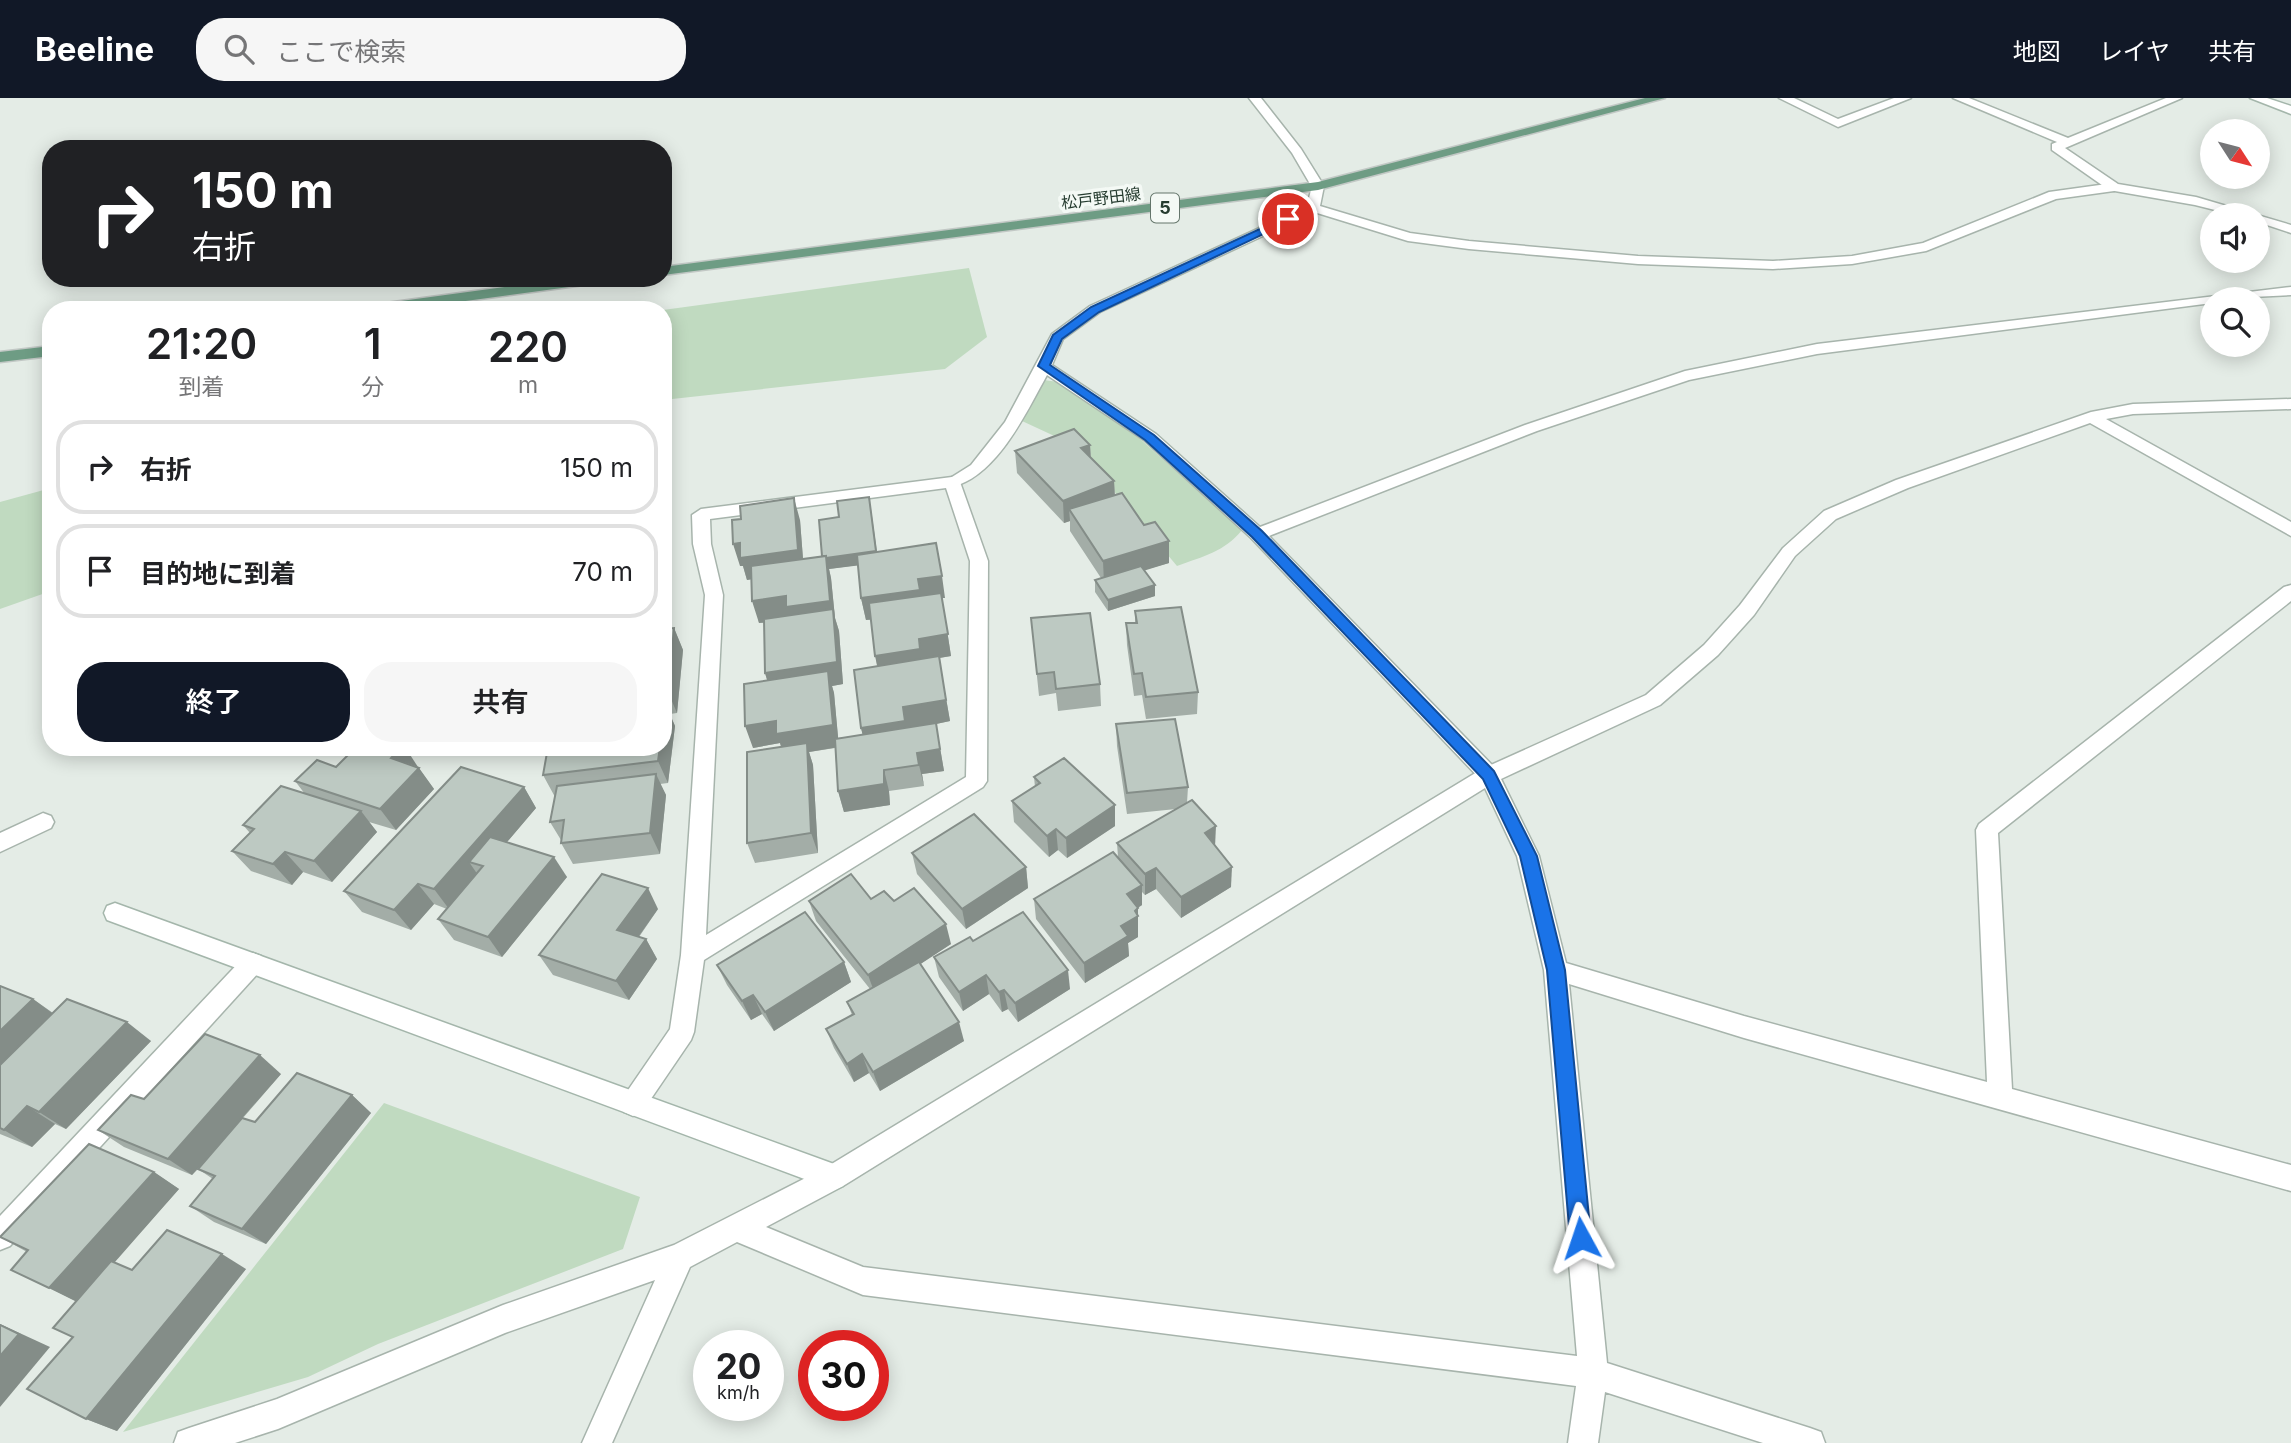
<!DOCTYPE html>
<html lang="ja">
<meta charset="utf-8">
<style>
:root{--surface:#fff;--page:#f6f6f6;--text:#202124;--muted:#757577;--line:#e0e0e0;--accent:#111827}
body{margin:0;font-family:Inter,"Noto Sans JP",sans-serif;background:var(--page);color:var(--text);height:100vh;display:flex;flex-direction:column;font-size:26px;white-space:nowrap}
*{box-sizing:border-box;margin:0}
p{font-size:23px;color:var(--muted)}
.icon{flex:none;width:38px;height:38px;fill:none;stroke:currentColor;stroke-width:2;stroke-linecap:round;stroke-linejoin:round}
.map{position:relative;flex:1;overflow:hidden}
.side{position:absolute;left:42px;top:203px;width:630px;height:455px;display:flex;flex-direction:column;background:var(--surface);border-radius:28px;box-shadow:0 4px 18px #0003}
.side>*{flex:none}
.top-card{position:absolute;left:42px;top:42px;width:630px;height:147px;border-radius:28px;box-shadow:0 4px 18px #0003;background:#202124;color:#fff;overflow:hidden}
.needle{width:46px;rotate:126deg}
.tools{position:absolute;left:2200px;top:21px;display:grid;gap:14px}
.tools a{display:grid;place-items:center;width:70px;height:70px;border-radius:50%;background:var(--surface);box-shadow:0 4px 18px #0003;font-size:35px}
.speed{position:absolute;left:693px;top:1232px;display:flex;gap:14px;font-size:35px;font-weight:700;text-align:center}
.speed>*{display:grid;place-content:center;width:91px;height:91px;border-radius:50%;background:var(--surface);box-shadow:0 4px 18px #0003;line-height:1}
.speed small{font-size:18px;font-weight:400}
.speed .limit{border:10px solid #d22;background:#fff;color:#111}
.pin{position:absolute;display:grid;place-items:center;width:60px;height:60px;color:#fff;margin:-30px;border:4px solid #fff;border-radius:50%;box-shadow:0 2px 7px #0007}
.me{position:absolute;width:77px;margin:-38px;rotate:355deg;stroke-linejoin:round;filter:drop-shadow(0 0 5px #0008)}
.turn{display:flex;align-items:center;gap:24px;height:147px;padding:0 35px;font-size:32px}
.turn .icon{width:91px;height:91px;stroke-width:2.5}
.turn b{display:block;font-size:49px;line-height:60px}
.eta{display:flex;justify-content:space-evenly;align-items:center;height:119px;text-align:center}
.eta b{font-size:42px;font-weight:600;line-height:49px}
.button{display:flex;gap:14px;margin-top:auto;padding:14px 35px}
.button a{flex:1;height:80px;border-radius:28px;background:var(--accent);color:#fff;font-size:28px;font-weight:600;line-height:80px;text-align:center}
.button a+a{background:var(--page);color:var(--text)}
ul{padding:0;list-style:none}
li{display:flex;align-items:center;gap:21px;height:94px;margin:0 14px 10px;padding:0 21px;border:4px solid var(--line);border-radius:28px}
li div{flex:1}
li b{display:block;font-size:26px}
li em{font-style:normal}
header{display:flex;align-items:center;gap:42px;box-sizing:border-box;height:98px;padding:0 35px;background:var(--accent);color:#fff}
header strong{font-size:33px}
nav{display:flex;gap:38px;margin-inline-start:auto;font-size:24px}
.search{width:490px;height:63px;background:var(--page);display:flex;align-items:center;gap:18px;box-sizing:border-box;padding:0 24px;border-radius:28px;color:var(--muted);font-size:26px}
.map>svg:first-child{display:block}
.green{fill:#c0dac0}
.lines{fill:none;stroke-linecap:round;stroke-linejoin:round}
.lane-casing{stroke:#a7b4ac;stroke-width:3}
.street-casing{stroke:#a7b4ac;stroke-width:3}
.secondary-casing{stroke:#a4b6ab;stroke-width:3}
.primary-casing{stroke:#c2c8c5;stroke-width:3}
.lane{fill:#fff;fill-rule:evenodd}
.street{fill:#fff;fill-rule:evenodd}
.secondary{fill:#fff;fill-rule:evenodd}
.primary{fill:#6e9c84;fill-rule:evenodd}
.wall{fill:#a3ada7;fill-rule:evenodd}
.shaded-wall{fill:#848d88}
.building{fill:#bdc9c2;stroke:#848d88;stroke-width:2}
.route{fill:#1a73e8;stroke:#114b97;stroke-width:2}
.labels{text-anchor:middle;stroke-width:7;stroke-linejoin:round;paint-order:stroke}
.far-street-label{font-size:16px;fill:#263c30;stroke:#f4f9f5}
.shield{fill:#f4f9f5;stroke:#64756b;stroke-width:2}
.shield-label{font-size:18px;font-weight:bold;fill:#263c30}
</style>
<header>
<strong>Beeline</strong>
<div class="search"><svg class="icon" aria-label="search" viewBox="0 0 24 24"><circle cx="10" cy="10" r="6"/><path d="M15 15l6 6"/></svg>ここで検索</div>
<nav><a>地図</a><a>レイヤ</a><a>共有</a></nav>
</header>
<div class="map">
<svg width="2291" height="1345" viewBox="0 0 2291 1345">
<rect width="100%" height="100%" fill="#e4ece6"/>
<g class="green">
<polygon points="969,170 987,239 945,271 663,302 663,212"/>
<path d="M1044 282 1058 284 1140 341 1242 432C1224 454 1204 458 1177 468L1076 348 1022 323Z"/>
<polygon points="51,390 51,493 0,511 0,404"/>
<polygon points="384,1005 640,1099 623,1151 378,1246 308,1279 123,1334"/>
</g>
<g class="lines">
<defs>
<g id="lane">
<path d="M1318 84 1324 88 1320 108 1410 135 1469 143 1638 158 1773 163 1852 158 1923 145 2049 94 2114 85 2120 89 2114 93 2056 101 1926 153 1852 166 1773 171 1638 166 1469 151 1408 143 1314 114 1100 214 1063 241 1052 267 1156 336 1260 429 1525 327 1685 273 1817 246 2291 189V197L2212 201V205L1817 256 1689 282 1537 333 1269 438 1496 671 1500 677 1496 683 1489 685 1482 683 1251 440 1144 342 1047 277C1026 315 997 378 952 389L944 384 971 367 1005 324 1052 236 1090 208 1307 108 1312 88Z"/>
<polygon points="43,715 51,718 54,724 51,730 0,754 0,735"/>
</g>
<g id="street">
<polygon points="1249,0 1261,0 1301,51 1324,88 1323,91 1313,91 1292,55"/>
<polygon points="1779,0 1794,0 1838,21 1894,0 1911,0 1838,29"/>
<polygon points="1953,0 1969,0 2068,40 2166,0 2182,0 2065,50 2118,86 2196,99 2291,127 2291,135 2258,124 2258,117 2235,117 2195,107 2109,92 2052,52 2052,46 2057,44"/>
<path d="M2291 301V311L2133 316 2106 321 2291 424V438L2090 325 1908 390 1836 421 1795 458 1754 517 1718 557 1660 607 1501 681 1539 758 1566 865 1744 918 1987 984 1976 732 1979 726 2284 489 2291 487V503L1998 735 2012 991 2291 1067V1093L1744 940 1569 886 1607 1265 1810 1330 1821 1334 1825 1345H1763L1605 1294 1598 1345H1568L1576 1288 863 1197 737 1144 690 1169 612 1345H582L655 1182 505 1235 278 1331 235 1345H174L178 1334 189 1330 277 1301 503 1207 674 1147 825 1070 1482 671 1646 597 1704 547 1740 507 1783 450 1824 413 1896 382 2091 314 2133 306ZM1485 690 1517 758 1544 872 1577 1258 863 1169 766 1129 843 1088Z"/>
<path d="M952 379 960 384 988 463 987 683 983 689 704 862 694 934 691 942 642 1014 633 1018 624 1014 620 1006 624 998 670 931 681 857 705 497 693 446 692 417 701 411ZM946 390 970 463 966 679 706 837 723 497 711 446 710 421Z"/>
<polygon points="253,855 261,858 265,865 261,872 10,1148 0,1152 0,1118 245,858"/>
</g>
<g id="secondary">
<polygon points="2250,0 2267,0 2291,8 2291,16"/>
<polygon points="115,805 834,1066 843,1070 847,1079 843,1088 834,1092 107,822 104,815 107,808"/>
</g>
<g id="primary">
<polygon points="1645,0 1665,0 1318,92 663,177 663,169 1318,84"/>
<polygon points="572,180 613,180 606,184 399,212 357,212 364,208"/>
<polygon points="51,248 51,258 0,264 0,254"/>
</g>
</defs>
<use href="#lane" class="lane-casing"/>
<use href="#street" class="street-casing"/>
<use href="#secondary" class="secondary-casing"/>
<use href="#primary" class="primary-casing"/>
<use href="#lane" class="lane"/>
<use href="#street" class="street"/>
<use href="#secondary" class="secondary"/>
<use href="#primary" class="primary"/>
</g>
<g class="wall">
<polygon points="1090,347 1091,359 1114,383 1115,397 1169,465 1144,472 1155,487 1155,498 1108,513 1095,494 1095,482 1101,480 1070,433 1070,423 1064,425 1017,375 1015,353"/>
<path d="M871 411 877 454 945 500H942L951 558 939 560 950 623 936 626 944 673 922 676 924 688 889 693 890 707 844 714 838 693 835 650 809 654 813 667 818 755 755 765 747 745 781 649 780 645 753 650 767 582 765 575V525H759L751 481 747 482 743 468H740L800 422 803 461 822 458 839 419ZM858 467 861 500 866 522H871L877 568 861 630 863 637 838 640 834 595 832 588 843 586 839 533 835 520 831 480 829 471Z"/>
<polygon points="1135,513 1198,594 1197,616 1146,621 1142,597 1134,598 1127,547 1126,525 1135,525"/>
<polygon points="1031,520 1100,586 1101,608 1058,613 1056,595 1039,598"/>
<polygon points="674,530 683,552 677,615 670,616 675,628 668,685 660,686 666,697 660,756 573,766 561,745 561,742 550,724 555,699 543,677 663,649 663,531"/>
<polygon points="1116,626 1188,689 1187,705 1215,747 1231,789 1181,820 1156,791 1145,797 1142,794 1142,807 1138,810 1138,839 1128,845 1129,858 1085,885 1036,821 1034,801 1118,759 1117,745 1176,711 1127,716 1117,648"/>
<polygon points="336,669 418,669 434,691 396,732 369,724 377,734 332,784 303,774 292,787 251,773 232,753 250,735 243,727 305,696 295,683"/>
<polygon points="1034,679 1115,728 1067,760 1058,752 1049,759 1014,724 1012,703 1035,689"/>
<polygon points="524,689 536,710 507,744 567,779 502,859 454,842 438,821 447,811 434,806 411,832 362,814 344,793"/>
<polygon points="912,755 1026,769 1028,790 966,831 917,776"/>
<polygon points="871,801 894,803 951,846 920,866 964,943 880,993 869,975 854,984 834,950 826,931 852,917 847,904 870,891 816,823 809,803"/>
<polygon points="658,811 639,839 646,841 657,861 629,902 553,877 539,857"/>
<polygon points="973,843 1070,891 1018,924 1008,911 1002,914 989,896 963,913 939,879 934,859"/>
<polygon points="844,864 851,884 774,933 762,916 751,922 727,887 717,867"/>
<polygon points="0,888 33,901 53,915 151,943 66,1031 55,1026 32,1049 0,1036"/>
<polygon points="281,976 243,1020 255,1024 352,997 371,1015 266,1146 214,1124 190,1108 213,1081 198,1071 192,1077 124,1049 98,1032 144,1001"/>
<polygon points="154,1074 179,1091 114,1164 132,1172 246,1171 117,1333 86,1321 73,1239 76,1203 11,1172 27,1154 0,1139"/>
</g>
<g class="shaded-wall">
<polygon points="1090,347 1091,369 1081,350"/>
<polygon points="1114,383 1115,405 1069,411 1070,423 1064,425 1063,403"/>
<polygon points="869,399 878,465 829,471 831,480 835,520 839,533 843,586 832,588 834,595 839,649 809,654 813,667 818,755 780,645 753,650 745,628 772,597 765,575 790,521 759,525 752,503 826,460"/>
<polygon points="794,400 800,422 804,474 747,482 743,468 740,468 733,446"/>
<polygon points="1169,443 1169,465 1104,485 1103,463"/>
<polygon points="942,478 945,500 942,500 951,558 939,560 950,623 936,626 944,673 922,676 924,688 919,667 866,651 861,630 880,580 875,558 919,541 924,514 866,522 861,500 918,481"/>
<polygon points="1155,487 1155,498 1108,513 1108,502"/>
<polygon points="674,530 683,552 677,615 668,594"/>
<polygon points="665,606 675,628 668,685 658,663 660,649 663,649 663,623"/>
<polygon points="401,649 405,649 418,669 391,660"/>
<polygon points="419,670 434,691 396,732 380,711"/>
<polygon points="884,672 889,693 890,707 844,714 838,693"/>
<polygon points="656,676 666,697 660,756 650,735"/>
<polygon points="524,689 536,710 485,770 483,768 469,764 478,777 449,811 434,791"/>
<polygon points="1115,707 1115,728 1067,760 1066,740"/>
<polygon points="361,713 377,734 332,784 314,763"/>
<polygon points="1216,728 1215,749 1205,735"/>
<polygon points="1056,731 1058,752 1049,759 1047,738"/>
<polygon points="285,754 303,774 292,787 273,766"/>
<polygon points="554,759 567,779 502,859 488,839"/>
<polygon points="1026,769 1028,790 966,831 962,811"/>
<polygon points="1232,769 1231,789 1181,820 1181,799"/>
<polygon points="1156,770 1156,791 1145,797 1145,776"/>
<polygon points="418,786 434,806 411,832 394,812"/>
<polygon points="1142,787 1142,807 1127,816 1127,796"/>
<polygon points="648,790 658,811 629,852 617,832"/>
<polygon points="1138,810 1138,839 1128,845 1129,858 1085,885 1084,865"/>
<polygon points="946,826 951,846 875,896 868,877"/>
<polygon points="646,841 657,861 629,902 616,883"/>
<polygon points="844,864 851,884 774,933 765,914"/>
<polygon points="1068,872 1070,891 1018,924 1015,905"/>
<polygon points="986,877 989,896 963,913 959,894"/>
<polygon points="1004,892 1008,911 1002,914 999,894"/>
<polygon points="753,897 762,916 751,922 742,903"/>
<polygon points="33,901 59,920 0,991 0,933"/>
<polygon points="127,924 151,943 66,1031 39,1014"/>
<polygon points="959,924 964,943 880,993 873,974"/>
<polygon points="862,956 869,975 854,984 847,966"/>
<polygon points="260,957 281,976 192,1077 168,1061"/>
<polygon points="352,997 371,1015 266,1146 242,1131"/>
<polygon points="27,1008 55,1026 32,1049 4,1032"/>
<polygon points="154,1074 179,1091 79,1205 49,1190"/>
<polygon points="222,1156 246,1171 117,1333 86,1321"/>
<polygon points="0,1226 50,1249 0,1309"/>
</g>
<g class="building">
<polygon points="1074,331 1090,347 1081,350 1114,383 1063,403 1015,353"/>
<polygon points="1122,395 1144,427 1155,424 1169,443 1103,463 1069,411"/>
<polygon points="869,399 876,453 826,460 826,458 822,458 819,422 839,419 837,403"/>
<polygon points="794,400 798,452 740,460 740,445 733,446 732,422 741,421 740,408"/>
<polygon points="936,445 942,478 918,481 920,492 861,500 857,457"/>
<polygon points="826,458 830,503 786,509 786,498 752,503 751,468"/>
<polygon points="1141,468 1155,487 1108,502 1095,482"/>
<polygon points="941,495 948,536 919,541 920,551 875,558 869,505"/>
<polygon points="1181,509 1198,594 1146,599 1142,575 1134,576 1126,525 1137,525 1135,513"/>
<polygon points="833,511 837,564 765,575 764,521"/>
<polygon points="1090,515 1100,586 1056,591 1054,574 1037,576 1031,520"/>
<polygon points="674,530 668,594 663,594 663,531"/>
<polygon points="939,558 946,602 903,609 905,623 861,630 854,572"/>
<polygon points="828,573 833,627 776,636 776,623 745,628 744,586"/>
<polygon points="663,606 665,606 663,623"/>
<polygon points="1175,621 1188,689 1127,695 1116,626"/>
<polygon points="936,625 940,651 917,655 919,667 884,672 884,686 838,693 835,641"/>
<polygon points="807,645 811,735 747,745 747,654"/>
<polygon points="356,649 401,649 391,660 419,670 380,711 295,683 317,662 336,669"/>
<polygon points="548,649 660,649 658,663 543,677"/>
<polygon points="1064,660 1115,707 1066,740 1056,731 1047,738 1012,703 1040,685 1034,679"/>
<polygon points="461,669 524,689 434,791 418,786 394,812 344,793"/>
<polygon points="656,676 650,735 561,745 564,722 550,724 557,688"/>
<polygon points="281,688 361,713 314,763 285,754 273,766 232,753 254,731 243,727"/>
<polygon points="1192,702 1216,728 1205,735 1232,769 1181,799 1156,770 1145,776 1117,745"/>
<polygon points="974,716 1026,769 962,811 912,755"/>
<polygon points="490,739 554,759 488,839 438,821 483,768 469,764"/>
<polygon points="1113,754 1142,787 1127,796 1138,810 1135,813 1138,818 1121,828 1128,838 1084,865 1034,801"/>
<polygon points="602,776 648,790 617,832 646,841 616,883 539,857"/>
<polygon points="851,776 871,801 884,793 894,803 914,790 946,826 868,877 809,803"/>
<polygon points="805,814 844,864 765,914 753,897 742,903 717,867"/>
<polygon points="1023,814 1068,872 1015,905 1004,892 999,894 986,877 959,894 934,859 970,839 973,843"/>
<polygon points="919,864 959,924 873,974 862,956 847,966 826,931 854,916 847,904"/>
<polygon points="0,888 33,901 0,933"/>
<polygon points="67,901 127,924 39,1014 27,1008 4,1032 0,1030 0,967"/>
<polygon points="205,936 260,957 168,1061 98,1032 131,997 144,1001"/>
<polygon points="297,975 352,997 242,1131 190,1108 215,1078 198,1071 242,1020 255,1024"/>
<polygon points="89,1046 154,1074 49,1190 11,1172 28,1152 0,1139"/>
<polygon points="167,1132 222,1156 86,1321 27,1291 73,1239 53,1230 111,1163 132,1172"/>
<polygon points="0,1227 19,1236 0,1258"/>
</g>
<polygon class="route" points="1288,118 1293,121 1291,123 1099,214 1062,241 1050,267 1154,337 1262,433 1494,673 1537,758 1565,872 1591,1140 1588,1148 1581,1151 1573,1148 1570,1140 1547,872 1520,758 1483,681 1252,439 1145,342 1038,268 1053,237 1091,209"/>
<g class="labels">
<g class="far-street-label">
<text transform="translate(1101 100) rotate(-7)" y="6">松戸野田線</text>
</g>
<rect class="shield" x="1151" y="95.5" width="28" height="29" rx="5"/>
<g class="shield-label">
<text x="1165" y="116">5</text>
</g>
</g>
</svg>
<div class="tools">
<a><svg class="needle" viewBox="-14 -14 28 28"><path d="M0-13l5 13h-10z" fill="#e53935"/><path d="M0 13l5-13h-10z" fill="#757577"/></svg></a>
<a><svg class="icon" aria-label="sound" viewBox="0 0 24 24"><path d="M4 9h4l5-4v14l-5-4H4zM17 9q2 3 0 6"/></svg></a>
<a><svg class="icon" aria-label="search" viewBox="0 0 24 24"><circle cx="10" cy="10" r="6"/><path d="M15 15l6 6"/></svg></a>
</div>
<div class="speed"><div>20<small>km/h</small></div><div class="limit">30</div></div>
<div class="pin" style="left:1288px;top:121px;background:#d93025"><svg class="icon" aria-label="arrive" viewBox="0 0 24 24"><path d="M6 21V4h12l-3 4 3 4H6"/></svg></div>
<svg class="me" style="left:1581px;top:1140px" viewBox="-20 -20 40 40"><path d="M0-17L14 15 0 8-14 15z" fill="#1a73e8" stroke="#fff" stroke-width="4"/></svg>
<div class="top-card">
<div class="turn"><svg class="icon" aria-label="right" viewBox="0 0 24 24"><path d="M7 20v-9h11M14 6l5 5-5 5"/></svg><div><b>150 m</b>右折</div></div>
</div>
<section class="side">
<div class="eta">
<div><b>21:20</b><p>到着</p></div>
<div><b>1</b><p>分</p></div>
<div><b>220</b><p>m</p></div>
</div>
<ul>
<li><svg class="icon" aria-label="right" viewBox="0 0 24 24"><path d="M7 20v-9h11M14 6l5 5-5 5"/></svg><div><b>右折</b></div><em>150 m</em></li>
<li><svg class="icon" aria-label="arrive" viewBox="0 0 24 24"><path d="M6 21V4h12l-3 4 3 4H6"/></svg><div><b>目的地に到着</b></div><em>70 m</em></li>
</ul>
<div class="button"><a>終了</a><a>共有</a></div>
</section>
</div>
